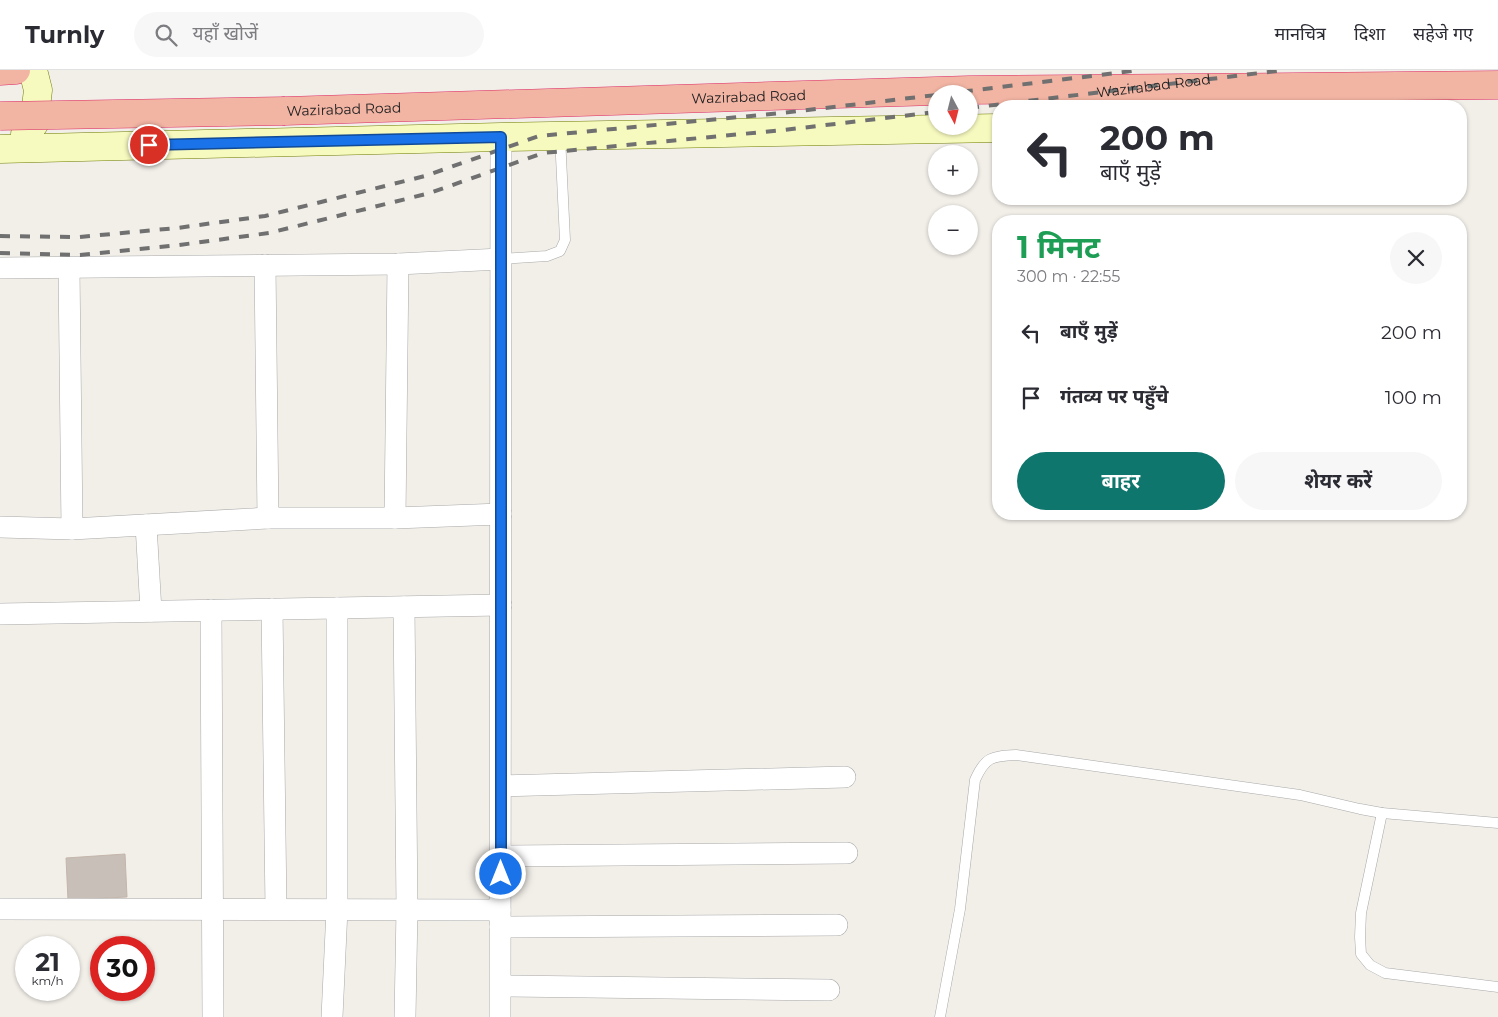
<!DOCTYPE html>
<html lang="hi">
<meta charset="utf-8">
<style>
:root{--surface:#fff;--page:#f7f7f7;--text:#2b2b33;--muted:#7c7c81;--line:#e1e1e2;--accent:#0f766e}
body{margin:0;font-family:Montserrat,"Noto Sans Devanagari",sans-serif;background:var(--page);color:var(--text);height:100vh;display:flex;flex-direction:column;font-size:19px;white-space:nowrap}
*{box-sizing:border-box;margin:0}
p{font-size:16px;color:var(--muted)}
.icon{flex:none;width:28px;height:28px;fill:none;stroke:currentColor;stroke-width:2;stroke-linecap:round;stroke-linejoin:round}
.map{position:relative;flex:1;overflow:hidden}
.sheet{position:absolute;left:992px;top:145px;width:475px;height:305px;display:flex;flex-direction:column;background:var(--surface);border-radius:20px;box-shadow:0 1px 4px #0004}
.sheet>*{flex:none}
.banner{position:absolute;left:992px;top:30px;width:475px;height:105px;border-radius:20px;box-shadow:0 1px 4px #0004;background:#fff;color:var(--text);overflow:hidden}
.needle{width:32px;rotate:173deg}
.controls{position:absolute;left:928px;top:15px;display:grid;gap:10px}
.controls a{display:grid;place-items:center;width:50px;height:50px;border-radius:50%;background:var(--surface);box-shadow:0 1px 4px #0004;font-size:25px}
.speed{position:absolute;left:15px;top:866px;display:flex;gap:10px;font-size:25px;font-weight:700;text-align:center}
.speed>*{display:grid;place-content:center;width:65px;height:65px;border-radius:50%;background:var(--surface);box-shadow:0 1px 4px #0004;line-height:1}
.speed small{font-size:12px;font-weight:400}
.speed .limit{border:8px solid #d22;background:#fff;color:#111}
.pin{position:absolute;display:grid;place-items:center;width:42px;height:42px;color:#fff;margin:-21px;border:2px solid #fff;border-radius:50%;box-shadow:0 1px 5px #0007}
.me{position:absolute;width:55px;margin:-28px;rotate:0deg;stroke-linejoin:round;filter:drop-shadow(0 0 4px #0008)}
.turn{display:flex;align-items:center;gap:18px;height:105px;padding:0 25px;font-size:22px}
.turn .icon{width:65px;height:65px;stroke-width:2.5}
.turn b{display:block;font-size:35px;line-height:42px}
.round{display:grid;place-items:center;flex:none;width:52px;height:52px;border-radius:26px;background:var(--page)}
.summary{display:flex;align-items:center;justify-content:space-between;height:85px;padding:0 25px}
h1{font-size:30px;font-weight:700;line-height:38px;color:#1e9e55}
.cta{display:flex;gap:10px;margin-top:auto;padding:10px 25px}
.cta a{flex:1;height:58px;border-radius:30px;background:var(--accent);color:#fff;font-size:20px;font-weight:700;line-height:58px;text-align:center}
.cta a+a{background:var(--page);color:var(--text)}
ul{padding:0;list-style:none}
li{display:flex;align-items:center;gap:15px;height:65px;padding:0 25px}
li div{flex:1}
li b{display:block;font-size:19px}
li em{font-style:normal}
header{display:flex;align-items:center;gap:30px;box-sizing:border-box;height:70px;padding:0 25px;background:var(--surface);border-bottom:1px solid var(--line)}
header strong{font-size:24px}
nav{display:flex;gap:28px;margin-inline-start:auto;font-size:18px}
.search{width:350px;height:45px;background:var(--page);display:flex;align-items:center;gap:12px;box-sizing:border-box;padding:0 18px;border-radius:28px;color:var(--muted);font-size:19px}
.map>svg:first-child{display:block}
.building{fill:#c7bfb8;stroke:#c4b6ab}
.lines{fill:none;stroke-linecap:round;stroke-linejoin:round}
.service-casing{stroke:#a9a9a9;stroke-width:11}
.minor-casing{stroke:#a9a9a9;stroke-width:22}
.secondary-casing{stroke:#707d05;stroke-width:29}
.trunk-casing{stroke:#dc2a67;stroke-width:29}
.service{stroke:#fff;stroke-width:10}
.minor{stroke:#fff;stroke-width:21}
.secondary{stroke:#f7fabf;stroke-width:28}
.trunk{stroke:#f2b4a3;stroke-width:28}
.rail{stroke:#707070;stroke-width:4;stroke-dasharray:10 10;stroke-linecap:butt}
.trunk-bridge-casing{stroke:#dc2a67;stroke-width:29;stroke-linecap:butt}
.trunk-bridge{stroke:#f2b4a3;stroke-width:28}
.route-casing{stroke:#114b97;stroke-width:12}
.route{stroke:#1a73e8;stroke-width:9}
.labels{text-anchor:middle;stroke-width:4;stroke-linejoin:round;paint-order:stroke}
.street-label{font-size:14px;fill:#222;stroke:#fff}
</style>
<header>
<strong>Turnly</strong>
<div class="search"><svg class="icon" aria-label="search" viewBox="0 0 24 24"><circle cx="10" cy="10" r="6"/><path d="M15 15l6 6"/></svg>यहाँ खोजें</div>
<nav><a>मानचित्र</a><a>दिशा</a><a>सहेजे गए</a></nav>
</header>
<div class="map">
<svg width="1498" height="947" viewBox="0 0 1498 947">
<rect width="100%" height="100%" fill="#f2efe9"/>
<polygon class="building" points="125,784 127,827 68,830 66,788"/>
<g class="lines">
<defs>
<g id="service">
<polyline points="501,189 547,186 560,181 565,170 560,66"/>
<polyline points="1382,743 1361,843 1360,867 1361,884 1370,895 1385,903 1498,917"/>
<path d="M940 947 960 839 975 710C985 687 992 686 1016 685L1300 725 1360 739 1382 743 1498 753"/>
</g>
<g id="minor">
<polyline points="265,195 268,448"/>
<polyline points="0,198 398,194 501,189"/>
<polyline points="69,198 72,459"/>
<polyline points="395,448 398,194"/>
<polyline points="146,455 151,541"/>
<polyline points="0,457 72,459 268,448 395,448 501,444"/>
<polyline points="404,537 407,839 405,947"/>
<polyline points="272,539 276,839"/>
<polyline points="211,540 213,947"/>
<polyline points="0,544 501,535"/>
<polyline points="501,716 845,707"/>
<polyline points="501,786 847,783"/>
<polyline points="0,839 500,840"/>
<polyline points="500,857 837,855"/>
<polyline points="501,916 829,920"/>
<polyline points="332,947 337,839 337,538"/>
<polyline points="500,947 501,67"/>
</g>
<g id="secondary">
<polyline points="1114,36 1171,25"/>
<polyline points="25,64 34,54 38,20 33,0"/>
<polyline points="0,79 501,67 999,58"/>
</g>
<g id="trunk">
<polyline points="0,1 16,0"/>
<path id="s1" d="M285 41 969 20 1498 15"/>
</g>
</defs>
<use href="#service" class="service-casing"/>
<use href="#minor" class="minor-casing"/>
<use href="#secondary" class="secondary-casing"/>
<use href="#trunk" class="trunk-casing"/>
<use href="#service" class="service"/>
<use href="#minor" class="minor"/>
<use href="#secondary" class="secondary"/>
<use href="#trunk" class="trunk"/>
<g class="rail">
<polyline points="943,24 1141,0"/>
<path id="s2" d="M969 38 1285 0"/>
<polyline points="0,166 79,167 177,158 265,146 425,106 539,66 782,43 936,25"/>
<polyline points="0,183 80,185 179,175 269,163 430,123 543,83 784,60 936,42"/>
</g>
<defs>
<polyline id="trunk-bridge" points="0,46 285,41"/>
</defs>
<use href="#trunk-bridge" class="trunk-bridge-casing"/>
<use href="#trunk-bridge" class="trunk-bridge"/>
</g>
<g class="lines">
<defs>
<polyline id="route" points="149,75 501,67 501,804"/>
</defs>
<use href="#route" class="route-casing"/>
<use href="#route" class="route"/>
</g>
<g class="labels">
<g class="street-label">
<text dy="5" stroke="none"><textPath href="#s2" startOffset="186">Wazirabad Road</textPath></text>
<text dy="5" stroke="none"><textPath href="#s1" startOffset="464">Wazirabad Road</textPath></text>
<text dy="5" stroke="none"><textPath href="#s1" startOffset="59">Wazirabad Road</textPath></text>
</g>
</g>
</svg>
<div class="controls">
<a><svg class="needle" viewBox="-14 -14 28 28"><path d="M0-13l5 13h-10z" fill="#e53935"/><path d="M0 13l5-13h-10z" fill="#7c7c81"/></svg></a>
<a>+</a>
<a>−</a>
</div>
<div class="speed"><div>21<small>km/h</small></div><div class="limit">30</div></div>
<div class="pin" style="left:149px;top:75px;background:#d93025"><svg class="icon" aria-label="arrive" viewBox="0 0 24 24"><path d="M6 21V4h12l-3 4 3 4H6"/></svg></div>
<svg class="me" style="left:501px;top:804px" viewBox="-20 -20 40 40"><circle r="17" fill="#1a73e8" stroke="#fff" stroke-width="3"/><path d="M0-11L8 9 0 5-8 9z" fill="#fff"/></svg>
<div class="banner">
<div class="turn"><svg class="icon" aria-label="left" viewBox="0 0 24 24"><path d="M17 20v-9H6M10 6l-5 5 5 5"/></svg><div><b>200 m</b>बाएँ मुड़ें</div></div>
</div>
<section class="sheet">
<div class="summary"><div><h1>1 मिनट</h1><p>300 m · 22:55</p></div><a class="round"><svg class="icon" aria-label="close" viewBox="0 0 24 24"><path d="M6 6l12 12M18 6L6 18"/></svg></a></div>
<ul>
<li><svg class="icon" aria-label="left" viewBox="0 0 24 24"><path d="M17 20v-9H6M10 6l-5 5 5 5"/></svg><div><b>बाएँ मुड़ें</b></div><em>200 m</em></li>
<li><svg class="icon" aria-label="arrive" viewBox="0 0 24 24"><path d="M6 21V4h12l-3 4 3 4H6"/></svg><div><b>गंतव्य पर पहुँचे</b></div><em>100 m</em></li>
</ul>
<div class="cta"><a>बाहर</a><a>शेयर करें</a></div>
</section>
</div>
